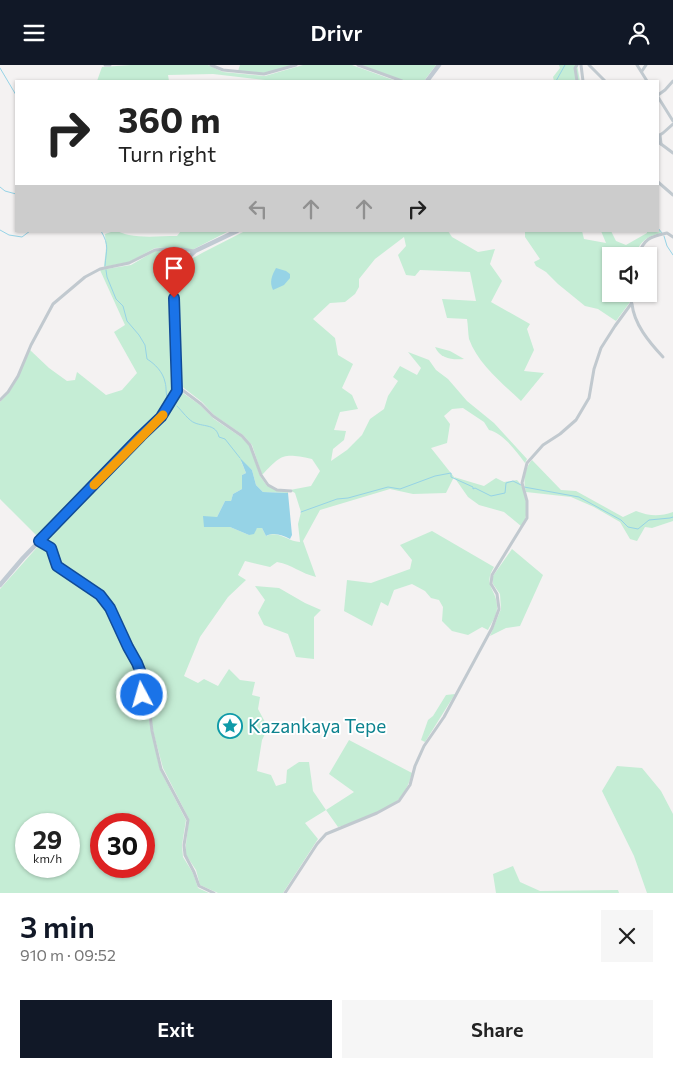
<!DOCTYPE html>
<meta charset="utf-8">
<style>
:root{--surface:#fff;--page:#f6f6f6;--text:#222;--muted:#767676;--accent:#111827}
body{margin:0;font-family:Commissioner,sans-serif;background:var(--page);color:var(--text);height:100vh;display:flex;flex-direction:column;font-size:19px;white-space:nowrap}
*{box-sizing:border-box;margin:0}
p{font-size:16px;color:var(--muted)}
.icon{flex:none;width:28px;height:28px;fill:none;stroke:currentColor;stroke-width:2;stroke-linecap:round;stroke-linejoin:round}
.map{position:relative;height:828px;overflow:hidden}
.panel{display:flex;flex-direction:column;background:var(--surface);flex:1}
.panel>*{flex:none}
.hud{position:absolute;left:15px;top:15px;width:644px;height:152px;border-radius:0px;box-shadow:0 1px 4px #0004;background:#fff;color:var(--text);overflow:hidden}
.controls{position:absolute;left:602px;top:182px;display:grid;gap:10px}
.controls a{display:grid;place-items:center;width:55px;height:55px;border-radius:0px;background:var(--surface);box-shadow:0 1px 4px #0004;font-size:25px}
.speed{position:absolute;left:15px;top:748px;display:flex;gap:10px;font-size:25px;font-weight:700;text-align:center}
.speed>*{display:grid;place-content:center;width:65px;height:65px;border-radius:50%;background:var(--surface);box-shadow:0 1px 4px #0004;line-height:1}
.speed small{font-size:12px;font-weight:400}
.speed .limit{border:8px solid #d22;background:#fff;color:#111}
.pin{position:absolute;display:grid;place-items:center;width:42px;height:42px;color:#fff;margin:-51px -21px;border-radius:50% 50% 50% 0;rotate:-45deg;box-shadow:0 0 5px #0007}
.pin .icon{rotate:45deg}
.me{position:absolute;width:55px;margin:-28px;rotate:354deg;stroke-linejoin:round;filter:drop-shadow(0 0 4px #0008)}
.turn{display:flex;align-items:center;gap:18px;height:105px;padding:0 20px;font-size:22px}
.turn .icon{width:65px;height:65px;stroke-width:2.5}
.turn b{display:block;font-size:35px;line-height:42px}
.lanes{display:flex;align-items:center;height:48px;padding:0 20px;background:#0003;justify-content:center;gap:25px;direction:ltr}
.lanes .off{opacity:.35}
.round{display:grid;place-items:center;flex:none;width:52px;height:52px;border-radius:0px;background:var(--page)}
.overview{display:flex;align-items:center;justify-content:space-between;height:85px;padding:0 20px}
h1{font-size:30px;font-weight:600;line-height:38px;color:var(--accent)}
.action{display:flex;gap:10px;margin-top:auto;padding:10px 20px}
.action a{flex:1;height:58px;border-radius:0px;background:var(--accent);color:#fff;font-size:20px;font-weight:600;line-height:58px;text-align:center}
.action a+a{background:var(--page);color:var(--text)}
header{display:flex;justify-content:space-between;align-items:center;height:65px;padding:0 20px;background:var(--accent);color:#fff;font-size:22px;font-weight:600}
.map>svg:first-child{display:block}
.green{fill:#c5edd5;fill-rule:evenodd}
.water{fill:#96d3e6}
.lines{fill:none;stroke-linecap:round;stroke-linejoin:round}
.stream{stroke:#96d3e6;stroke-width:1}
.street{stroke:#c1c9cf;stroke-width:3}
.secondary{stroke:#c1cad3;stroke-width:4.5}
.route-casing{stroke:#114b97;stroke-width:12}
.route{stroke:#1a73e8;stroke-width:9}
.slow{stroke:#f59e0b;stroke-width:9}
.labels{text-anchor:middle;stroke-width:4;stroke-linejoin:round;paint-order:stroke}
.culture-label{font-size:19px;fill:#0d838f;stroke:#fff;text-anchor:start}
</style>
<header><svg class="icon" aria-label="menu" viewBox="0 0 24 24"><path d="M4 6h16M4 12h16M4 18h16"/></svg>Drivr<svg class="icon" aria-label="person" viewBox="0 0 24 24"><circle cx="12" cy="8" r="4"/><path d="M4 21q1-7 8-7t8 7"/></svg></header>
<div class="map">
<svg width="673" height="828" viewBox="0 0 673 828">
<rect width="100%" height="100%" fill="#f4f2f2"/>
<g class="green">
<polygon points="131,0 208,0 223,7 265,11 303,0 352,0 396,16 274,16 213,9 168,10 169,16 97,16 102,2"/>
<polygon points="240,0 291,0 264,9 238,6"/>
<polygon points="361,0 436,0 424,16 404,16"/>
<polygon points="559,0 577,0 580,16 554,16 553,12 560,3"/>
<path d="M658 163 662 168C647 171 640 176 635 191H611V229H632L630 237 616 256 598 244 585 241 558 219 546 207 536 201 534 197 540 194 525 172V166H582L584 174 606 178 601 166H611L616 176 626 180 647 168V166H658Z"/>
<path d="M114 166C119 166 123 169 129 170 144 173 161 171 177 171L181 166H229L192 185 175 182 155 183 129 197 104 202 106 183 105 169Z"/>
<path d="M245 166H448L452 172 478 187 495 184 490 199 502 216 491 237 530 259 527 264 534 285 524 306 544 308 521 336C503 319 478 299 469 274 468 268 468 260 467 254L447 253 442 234 476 236 470 207 420 205 415 211 406 210 398 190 406 181 404 172 375 194 359 214V222L355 229 345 237 330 238 313 254 335 273 338 290 353 299 342 323 352 330 358 344 340 347 334 365 346 366 344 375 333 384 331 396 347 385 362 370 370 354 384 344 388 331 398 316 393 312 400 301 417 310 421 303 408 287 429 295 436 305 448 314 467 336 494 358 527 394 525 398C516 386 503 368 489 365L484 357 463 343 452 344 444 351 450 359 447 378 431 383 454 412 484 421 496 413 504 417 517 415C525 422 529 444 525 454 525 457 523 459 521 461L504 447 479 440 468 432 454 412 446 428 413 429 390 424 320 445 303 476 316 512C300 508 293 500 277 497L270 502 245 496 238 510 246 515 228 532 200 572 184 611 198 618 204 614 218 621 229 604 240 615 255 617 252 630 260 632 258 644 265 657 270 659 262 675 257 706 271 710 276 721 286 718 287 705 299 697H309L313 726 326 745 354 727 329 709 349 675 412 708C410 717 406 725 400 733 390 744 352 759 338 762L326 745 305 758 318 774 283 828H218L200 820 196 805 186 790V779L189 754 163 703 153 666 150 647 144 628 143 605 139 595 129 581 112 541 98 527 59 501 53 482 43 476 167 352 180 326 200 340 214 354 241 372 250 381 260 411 267 421 288 427V428L263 427 256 420 252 405 241 396 246 408 242 410V424L233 429 231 436H225L217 452 204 462H230L249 470 257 463H262L266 471C279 465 288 477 300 477L298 459 301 447 295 428 290 425 311 421 320 406 312 394C283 388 282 389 262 410L252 380 243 370 214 350 202 337 180 320 177 274V228L180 208 188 196 202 188Z"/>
<path d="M175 185 190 187 180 195 172 214 170 242 174 315 170 332 161 347 38 472 0 434V337C18 320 19 306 30 285L49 303 67 316 75 315 77 307 106 330 122 325 137 308 114 267 125 260 100 205 131 200 155 186Z"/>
<path d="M435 282 450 286 464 294C453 295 440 294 435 282Z"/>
<path d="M532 395 561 425 576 426 623 452 636 446C649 451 659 452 673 447V456L652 463 645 462 637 476 630 474 620 457 594 442 571 432 526 427C523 417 524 404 532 395Z"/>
<path d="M432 466 494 502C482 521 498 525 497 543 497 550 491 559 488 565L482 562 468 570 452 566 442 556 443 542 439 535 431 533 425 526 412 519 394 525 388 541 381 537 372 561 344 546 347 515 371 518 410 504 412 495 400 480Z"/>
<path d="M40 479 50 484 56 503 99 532 110 546 126 583 136 598 140 629 149 654 160 705 186 755 182 780 183 792 193 808 198 823 209 828H0V524ZM26 759H69V801H26ZM101 759H144V801H101Z"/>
<polygon points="512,484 543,510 520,561 506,563 490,571 501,544 500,529 493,519 493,511"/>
<polygon points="255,521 279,523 305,538 321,545 314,552 314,594 296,592 288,569 264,560 258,548 265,535"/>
<polygon points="455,629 425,677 421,675 428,655 433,651 446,630"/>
<polygon points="617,701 642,703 661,726 673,749 673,828 647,828 634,791 602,726"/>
<polygon points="513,801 520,817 540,826 618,825 619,828 496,828 493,809"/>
</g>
<g class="water">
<path d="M276 203 286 206 290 209V213L284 220 273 225C269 217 272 210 276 203Z"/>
<path d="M240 393 252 405 256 420 263 427 288 428 292 470 290 474C282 470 274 467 266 471L262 463H257L254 469 249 470 230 462H204L203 451 217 452 225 436H231L233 429 242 424V410L246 408Z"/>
</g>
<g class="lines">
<g class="stream">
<polyline points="0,3 16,30"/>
<polyline points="556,16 565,0"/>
<polyline points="0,122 5,126 16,129"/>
<polyline points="658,163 662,168"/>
<polyline points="0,165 9,170 22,172 30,166"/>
<path d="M101 166C110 181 106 185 105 201"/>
<polyline points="664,171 667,181 673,190"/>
<path d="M106 205 107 212 116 234 123 241 127 256 139 270 145 280 147 294C155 299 163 307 165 317 167 324 165 328 168 334"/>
<path d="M177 341C182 346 189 356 195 358 205 362 216 359 219 372L225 374 240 393"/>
<polyline points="524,422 579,432 621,455 628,462 638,464 649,455 670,453 673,452"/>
<polyline points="301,447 337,434 348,433 388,422 400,424 435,411 451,408 451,412 473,422 473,424 475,423 491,431 505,428 506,418 513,416 521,420"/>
</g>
<g class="street">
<polyline points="105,0 110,0"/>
<polyline points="211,0 223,5 264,9 296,0"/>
<polyline points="358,0 402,16"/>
<polyline points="577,0 575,3 577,16"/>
<polyline points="581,0 583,16"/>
<polyline points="589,0 605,16"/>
<polyline points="637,0 647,16"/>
<polyline points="642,6 646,0"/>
<polyline points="658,30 665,25 673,16"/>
<polyline points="658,32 673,56"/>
<polyline points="658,71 663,68 673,59"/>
<polyline points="658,77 661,79 660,70"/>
<polyline points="661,79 673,88"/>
<polyline points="658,117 673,130"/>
<path d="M638 191C644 173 650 172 667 168L673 172"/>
<path d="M632 239C634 259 649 277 663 292"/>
<polyline points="177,321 201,339 213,351 242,371 250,380 261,410 268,420 277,425 291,426"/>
<polyline points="0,335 8,327 18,311 31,280 53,239 85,212 100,204 129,198 155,185 175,183 194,186"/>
<polyline points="39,476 51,483 57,501 100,530 110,543 128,582 137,598 141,608 142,629 150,650 152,666 161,704 188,755 184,780 185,790 194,807 199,821 214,828"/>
<polyline points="285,828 317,779 326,769 377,748 399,736 410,720 415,701 424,681 444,652 492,563 499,544 497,529 491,519 492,510 527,453 527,436 522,418 527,398 543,380 560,369 576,355 589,333 594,304 601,283 615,261 631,239 634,229"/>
</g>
<g class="secondary">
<polyline points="427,16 439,0"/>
<polyline points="0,520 23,493 141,371 161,352 177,326 173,247 174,219 180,200 195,186 237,166"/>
</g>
</g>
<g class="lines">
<defs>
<polyline id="route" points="142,630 141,608 137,598 128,582 110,543 100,530 57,501 51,483 39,476 141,371 161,352 177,326 174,233"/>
</defs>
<use href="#route" class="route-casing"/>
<use href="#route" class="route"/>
<polyline class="slow" points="94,420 163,350"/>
</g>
<defs>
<symbol id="sight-ring" viewBox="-11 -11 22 22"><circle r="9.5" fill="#fff" stroke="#0f9aa8" stroke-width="1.5"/><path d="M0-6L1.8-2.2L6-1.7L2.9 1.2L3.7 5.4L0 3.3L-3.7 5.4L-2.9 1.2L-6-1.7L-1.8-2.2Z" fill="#0f9aa8"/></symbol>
</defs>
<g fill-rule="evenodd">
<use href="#sight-ring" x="216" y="647" width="28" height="28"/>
</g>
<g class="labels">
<g class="culture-label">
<text x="248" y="668">Kazankaya Tepe</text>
</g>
</g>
</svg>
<div class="controls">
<a><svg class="icon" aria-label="sound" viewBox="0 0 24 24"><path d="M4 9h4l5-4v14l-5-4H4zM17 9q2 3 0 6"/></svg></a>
</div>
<div class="speed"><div>29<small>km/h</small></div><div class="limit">30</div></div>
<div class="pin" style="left:174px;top:233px;background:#d93025"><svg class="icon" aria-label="arrive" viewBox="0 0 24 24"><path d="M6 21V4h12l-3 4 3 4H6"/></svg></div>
<svg class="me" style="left:142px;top:630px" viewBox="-20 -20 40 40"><circle r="17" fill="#1a73e8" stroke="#fff" stroke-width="3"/><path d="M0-11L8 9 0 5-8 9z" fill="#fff"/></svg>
<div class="hud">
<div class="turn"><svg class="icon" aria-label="right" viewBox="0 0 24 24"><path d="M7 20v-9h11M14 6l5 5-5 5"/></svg><div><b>360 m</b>Turn right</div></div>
<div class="lanes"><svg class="icon off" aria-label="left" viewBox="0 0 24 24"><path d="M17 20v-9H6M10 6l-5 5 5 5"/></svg><svg class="icon off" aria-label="ahead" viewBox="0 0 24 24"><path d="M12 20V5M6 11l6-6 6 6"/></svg><svg class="icon off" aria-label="ahead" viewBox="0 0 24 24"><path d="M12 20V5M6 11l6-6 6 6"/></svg><svg class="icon" aria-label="right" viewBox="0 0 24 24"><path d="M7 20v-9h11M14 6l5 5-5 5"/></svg></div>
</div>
</div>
<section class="panel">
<div class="overview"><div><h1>3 min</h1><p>910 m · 09:52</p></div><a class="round"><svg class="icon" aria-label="close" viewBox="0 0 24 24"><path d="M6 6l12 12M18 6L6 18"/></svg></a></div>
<div class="action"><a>Exit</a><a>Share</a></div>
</section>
